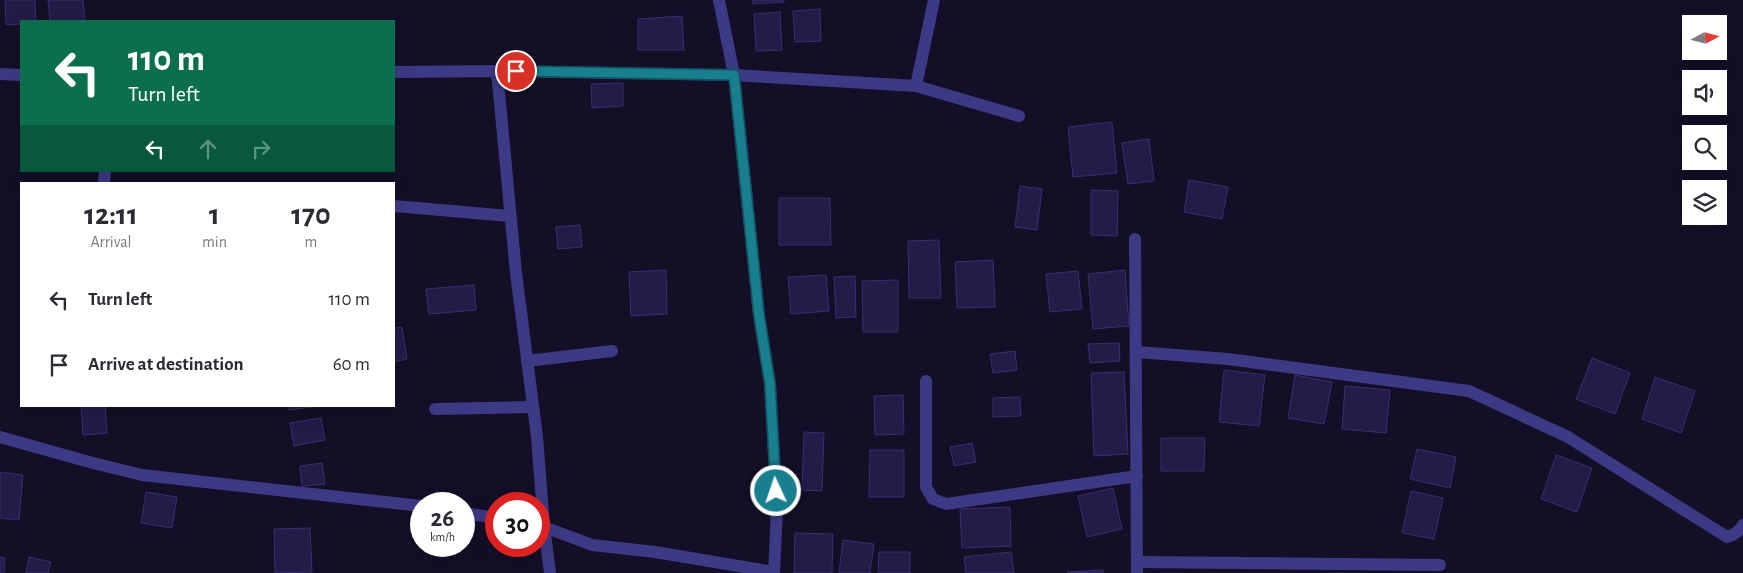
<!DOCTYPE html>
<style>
:root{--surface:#fff;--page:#f7f7f7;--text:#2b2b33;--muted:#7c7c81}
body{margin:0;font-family:"Alegreya Sans",sans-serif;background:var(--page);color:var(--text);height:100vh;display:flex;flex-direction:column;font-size:19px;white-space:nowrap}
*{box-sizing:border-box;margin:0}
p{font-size:16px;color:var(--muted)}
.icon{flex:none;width:28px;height:28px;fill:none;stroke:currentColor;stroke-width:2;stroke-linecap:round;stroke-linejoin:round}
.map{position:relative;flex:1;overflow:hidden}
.drawer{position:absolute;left:20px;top:182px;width:375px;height:225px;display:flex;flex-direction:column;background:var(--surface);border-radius:0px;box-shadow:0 5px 20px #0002}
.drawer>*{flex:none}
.hud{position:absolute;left:20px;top:20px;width:375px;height:152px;border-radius:0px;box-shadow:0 5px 20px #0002;background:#0b6e4f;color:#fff;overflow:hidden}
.needle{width:32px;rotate:83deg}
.tools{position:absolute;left:1682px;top:15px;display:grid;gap:10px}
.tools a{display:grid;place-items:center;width:45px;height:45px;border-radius:0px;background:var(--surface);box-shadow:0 5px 20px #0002;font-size:25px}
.speed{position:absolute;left:410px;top:492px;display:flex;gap:10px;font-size:25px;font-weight:700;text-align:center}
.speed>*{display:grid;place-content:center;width:65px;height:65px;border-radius:50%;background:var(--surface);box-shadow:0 5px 20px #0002;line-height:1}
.speed small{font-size:12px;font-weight:400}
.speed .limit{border:8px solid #d22;background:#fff;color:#111}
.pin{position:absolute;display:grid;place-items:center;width:42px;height:42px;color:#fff;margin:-21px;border:2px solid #fff;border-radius:50%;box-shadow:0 1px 5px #0007}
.me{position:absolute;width:55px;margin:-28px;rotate:357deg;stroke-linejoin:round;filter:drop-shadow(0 0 4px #0008)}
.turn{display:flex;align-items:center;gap:18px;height:105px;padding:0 25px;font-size:22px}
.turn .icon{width:65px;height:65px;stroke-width:2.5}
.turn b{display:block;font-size:35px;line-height:42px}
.lanes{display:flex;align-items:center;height:48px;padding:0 25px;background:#0003;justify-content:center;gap:25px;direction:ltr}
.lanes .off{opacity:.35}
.eta{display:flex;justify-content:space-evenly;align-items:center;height:85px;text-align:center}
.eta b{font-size:30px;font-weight:600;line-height:35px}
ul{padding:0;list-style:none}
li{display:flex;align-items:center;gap:15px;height:65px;padding:0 25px}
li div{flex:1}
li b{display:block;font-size:19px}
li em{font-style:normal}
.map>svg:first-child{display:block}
.building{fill:#241b47;stroke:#3b2d73}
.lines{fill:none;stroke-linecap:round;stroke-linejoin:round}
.minor{stroke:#3d3a85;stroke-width:12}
.route-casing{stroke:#10535d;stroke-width:12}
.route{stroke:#187f8f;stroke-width:9}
</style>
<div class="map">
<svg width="1743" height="573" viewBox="0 0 1743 573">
<rect width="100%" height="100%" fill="#130f26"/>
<g class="building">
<polygon points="5,0 35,0 36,21 21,21 21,24 6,25"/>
<polygon points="48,0 83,0 85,21 50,21"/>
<polygon points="752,0 784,0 784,2 753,4"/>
<polygon points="820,9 821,41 795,42 793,11"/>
<polygon points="780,12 782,50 756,51 754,14"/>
<polygon points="682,16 684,50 638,50 638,19"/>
<polygon points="623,83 623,106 592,108 591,84"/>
<polygon points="1112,122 1117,173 1073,177 1068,127"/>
<polygon points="1149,139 1154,181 1128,184 1122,143"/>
<polygon points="1189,180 1228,187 1222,219 1184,212"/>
<polygon points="1020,186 1042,189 1037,230 1015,227"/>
<polygon points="1091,190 1118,191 1117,236 1091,235"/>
<polygon points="779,198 830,198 831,245 779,245"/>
<polygon points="580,225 582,247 558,249 556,227"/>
<polygon points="939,240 941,298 909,298 908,241"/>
<polygon points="993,260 995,307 957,308 955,262"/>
<polygon points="666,270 667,314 631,316 629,272"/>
<polygon points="1125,270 1129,326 1093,329 1088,274"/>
<polygon points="1078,271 1082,309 1050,312 1046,274"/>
<polygon points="826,275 829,311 791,314 788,277"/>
<polygon points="855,276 856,317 836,318 834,277"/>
<polygon points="898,280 898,332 863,332 862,281"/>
<polygon points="474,285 476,310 429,314 426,289"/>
<polygon points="402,327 407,359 394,362 394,328"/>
<polygon points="1119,343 1120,361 1090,363 1088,344"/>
<polygon points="1015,351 1017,370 993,373 990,354"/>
<polygon points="1592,358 1630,373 1615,414 1576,399"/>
<polygon points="1224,370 1265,375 1259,426 1219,422"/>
<polygon points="1124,372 1128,454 1094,456 1091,373"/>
<polygon points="1295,375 1332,382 1324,424 1288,418"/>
<polygon points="1655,377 1695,391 1681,433 1642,419"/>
<polygon points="1345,386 1390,390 1386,433 1342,429"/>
<polygon points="903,395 904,434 875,435 874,396"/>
<polygon points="1020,397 1021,416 993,417 993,398"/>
<polygon points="81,406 105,406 107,433 83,435"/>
<polygon points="289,406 318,406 289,410"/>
<polygon points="321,418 325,440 294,446 290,423"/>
<polygon points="804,432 824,433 822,491 802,490"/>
<polygon points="1161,438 1205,438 1204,471 1161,471"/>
<polygon points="972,443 976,462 954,466 950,447"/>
<polygon points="1417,449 1456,457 1450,488 1410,479"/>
<polygon points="870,450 904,450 904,497 869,497"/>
<polygon points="1556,455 1592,468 1577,512 1541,499"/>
<polygon points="322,463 325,484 302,486 300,466"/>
<polygon points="0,472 23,475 19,520 0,518"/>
<polygon points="1113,488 1122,529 1087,537 1078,496"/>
<polygon points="1411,491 1443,498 1434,539 1402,533"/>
<polygon points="146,492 177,497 172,528 141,523"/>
<polygon points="1010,507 1011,546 962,548 960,509"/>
<polygon points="310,528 312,572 275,573 274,529"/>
<polygon points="795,533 833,534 832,573 794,573"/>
<polygon points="843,540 874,544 870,573 839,573"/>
<polygon points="879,552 910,552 910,573 878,573"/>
<polygon points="1011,552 1014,573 966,573 964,557"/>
<polygon points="0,557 5,558 4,573 0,573"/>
<polygon points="29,557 51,562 48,573 26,573"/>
<polygon points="1103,570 1103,573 1067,572"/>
</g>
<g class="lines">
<g class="minor">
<polyline points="719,0 734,75 759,315 770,384 777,509 774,573"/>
<polyline points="934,0 916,86 1019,116"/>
<polyline points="497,71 516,273 537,437 544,526 550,573"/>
<polyline points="394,72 497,71 734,75 916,86"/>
<polyline points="0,74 21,75"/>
<polyline points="104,184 105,171"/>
<polyline points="394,206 510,216"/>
<polyline points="1135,239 1137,573"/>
<path d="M1137 352 1228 359 1469 391 1568 437 1727 537C1734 535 1739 532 1743 525"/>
<polyline points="527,361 612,351"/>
<polyline points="926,381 926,487 933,499 946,504 1137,476"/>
<polyline points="435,409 533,407"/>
<polyline points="0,437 93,463 142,475 421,506"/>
<polyline points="464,513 496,518"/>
<polyline points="539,525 592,545 655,552 774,572"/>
<polyline points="1137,562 1440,565"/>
</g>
</g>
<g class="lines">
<defs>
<polyline id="route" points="516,71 734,75 759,315 770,384 776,491"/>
</defs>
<use href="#route" class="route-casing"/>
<use href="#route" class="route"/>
</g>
</svg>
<div class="tools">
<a><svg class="needle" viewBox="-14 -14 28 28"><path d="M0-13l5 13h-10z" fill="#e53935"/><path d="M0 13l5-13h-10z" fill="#7c7c81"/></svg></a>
<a><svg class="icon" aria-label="sound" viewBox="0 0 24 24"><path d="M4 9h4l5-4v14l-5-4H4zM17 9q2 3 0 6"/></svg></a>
<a><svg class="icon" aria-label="search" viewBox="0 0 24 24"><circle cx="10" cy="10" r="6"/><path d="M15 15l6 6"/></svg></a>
<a><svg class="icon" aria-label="layers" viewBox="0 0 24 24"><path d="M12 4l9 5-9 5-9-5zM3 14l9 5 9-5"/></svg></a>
</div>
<div class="speed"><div>26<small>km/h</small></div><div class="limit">30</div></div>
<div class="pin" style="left:516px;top:71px;background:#d93025"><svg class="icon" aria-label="arrive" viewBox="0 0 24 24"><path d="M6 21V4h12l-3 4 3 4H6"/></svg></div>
<svg class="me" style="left:776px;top:491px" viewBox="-20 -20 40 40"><circle r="17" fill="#187f8f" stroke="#fff" stroke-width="3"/><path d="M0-11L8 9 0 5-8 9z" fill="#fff"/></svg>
<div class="hud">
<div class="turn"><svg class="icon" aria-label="left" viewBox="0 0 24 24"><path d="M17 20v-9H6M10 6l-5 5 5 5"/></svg><div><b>110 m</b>Turn left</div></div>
<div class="lanes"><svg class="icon" aria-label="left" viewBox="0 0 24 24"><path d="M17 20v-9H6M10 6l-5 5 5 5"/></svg><svg class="icon off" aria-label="ahead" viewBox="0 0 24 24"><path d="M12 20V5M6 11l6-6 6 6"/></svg><svg class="icon off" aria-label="right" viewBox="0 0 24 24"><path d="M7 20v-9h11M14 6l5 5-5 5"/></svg></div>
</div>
<section class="drawer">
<div class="eta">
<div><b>12:11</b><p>Arrival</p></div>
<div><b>1</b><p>min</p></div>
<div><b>170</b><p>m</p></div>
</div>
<ul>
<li><svg class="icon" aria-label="left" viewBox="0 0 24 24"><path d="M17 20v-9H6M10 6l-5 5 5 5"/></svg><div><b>Turn left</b></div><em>110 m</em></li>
<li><svg class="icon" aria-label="arrive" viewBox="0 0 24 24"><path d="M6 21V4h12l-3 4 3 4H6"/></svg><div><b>Arrive at destination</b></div><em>60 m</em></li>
</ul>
</section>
</div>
